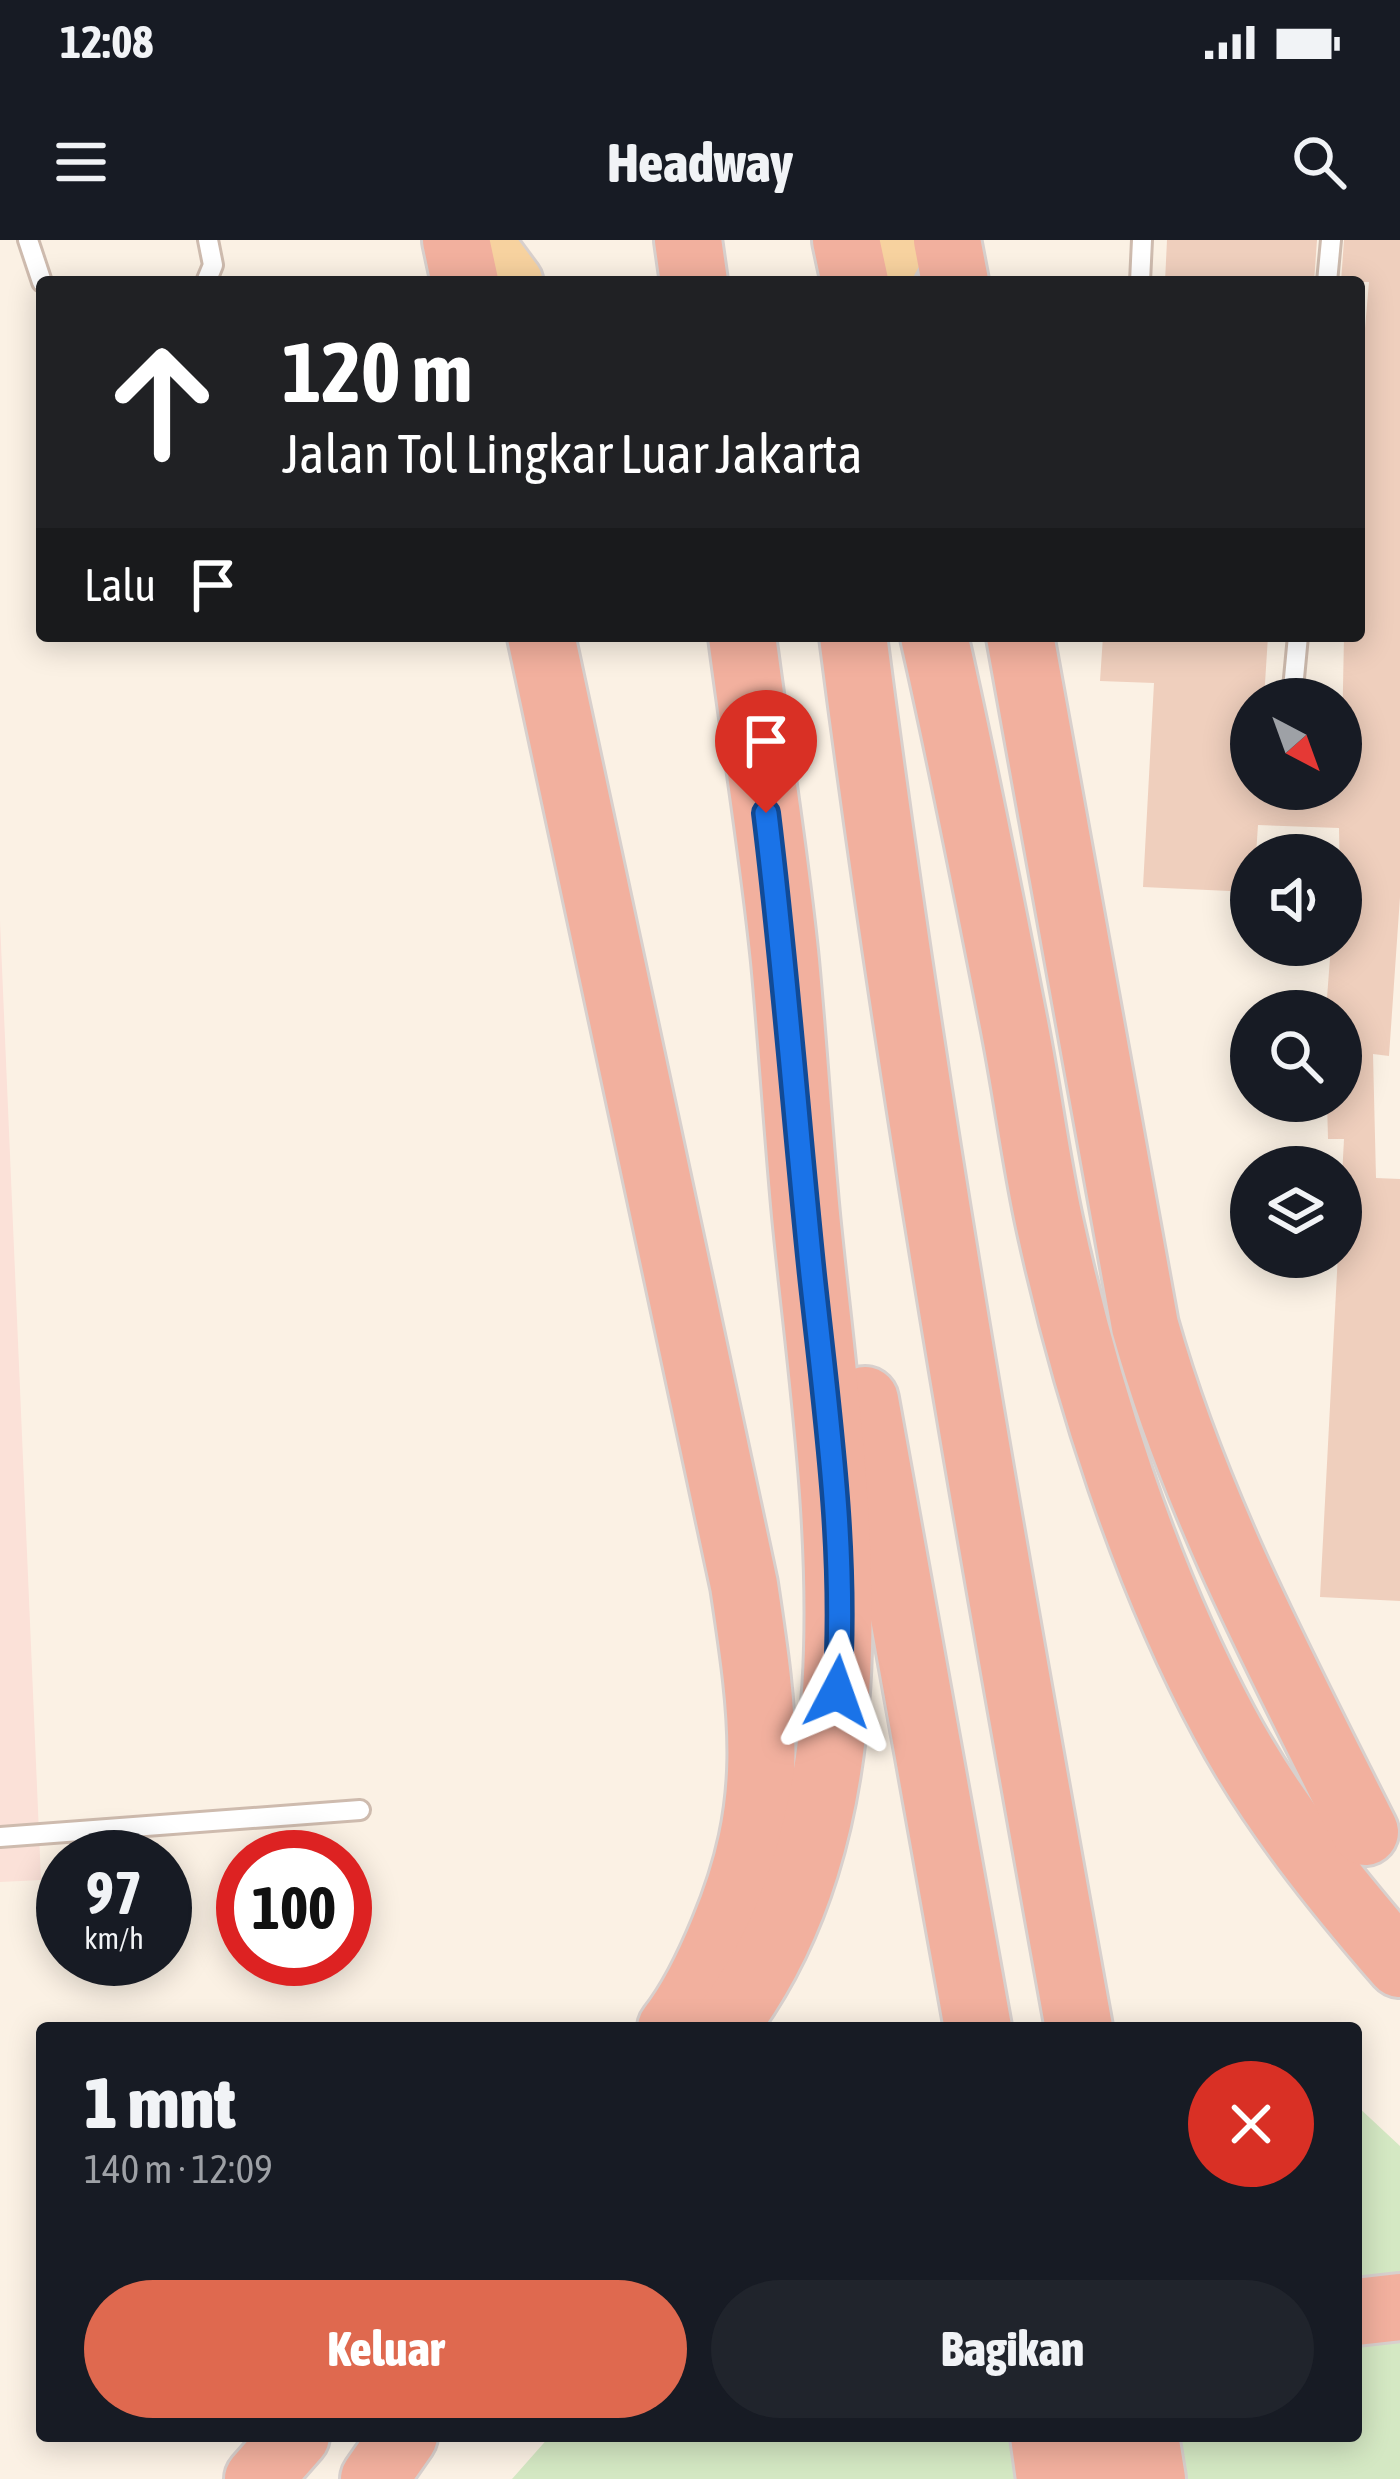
<!DOCTYPE html>
<html lang="id">
<meta charset="utf-8">
<style>
:root{--surface:#171b24;--page:#20242c;--text:#f1f3f6;--muted:#9ea1a6;--accent:#df694f}
body{margin:0;font-family:"Asap Condensed",sans-serif;background:var(--page);color:var(--text);height:100vh;display:flex;flex-direction:column;font-size:45px;white-space:nowrap}
*{box-sizing:border-box;margin:0}
p{font-size:39px;color:var(--muted)}
.icon{flex:none;width:66px;height:66px;fill:none;stroke:currentColor;stroke-width:2;stroke-linecap:round;stroke-linejoin:round}
.map{position:relative;flex:1;overflow:hidden}
.details{position:absolute;left:36px;top:1782px;width:1326px;height:420px;display:flex;flex-direction:column;background:var(--surface);border-radius:12px;box-shadow:0 6px 30px #0003}
.details>*{flex:none}
.guide{position:absolute;left:36px;top:36px;width:1329px;height:366px;border-radius:12px;box-shadow:0 6px 30px #0003;background:#202124;color:#fff;overflow:hidden}
.needle{width:78px;rotate:139deg}
.controls{position:absolute;left:1230px;top:438px;display:grid;gap:24px}
.controls a{display:grid;place-items:center;width:132px;height:132px;border-radius:50%;background:var(--surface);box-shadow:0 6px 30px #0003;font-size:60px}
.speed{position:absolute;left:36px;top:1590px;display:flex;gap:24px;font-size:60px;font-weight:700;text-align:center}
.speed>*{display:grid;place-content:center;width:156px;height:156px;border-radius:50%;background:var(--surface);box-shadow:0 6px 30px #0003;line-height:1}
.speed small{font-size:30px;font-weight:400}
.speed .limit{border:18px solid #d22;background:#fff;color:#111}
.pin{position:absolute;display:grid;place-items:center;width:102px;height:102px;color:#fff;margin:-123px -51px;border-radius:50% 50% 50% 0;rotate:-45deg;box-shadow:0 0 12px #0007}
.pin .icon{rotate:45deg}
.me{position:absolute;width:132px;margin:-66px;rotate:4deg;stroke-linejoin:round;filter:drop-shadow(0 0 9px #0008)}
.turn{display:flex;align-items:center;gap:42px;height:252px;padding:0 48px;font-size:54px}
.turn .icon{width:156px;height:156px;stroke-width:2.5}
.turn b{display:block;font-size:84px;line-height:102px}
.then{display:flex;align-items:center;height:114px;padding:0 48px;background:#0003;gap:24px;font-size:45px}
.round{display:grid;place-items:center;flex:none;width:126px;height:126px;border-radius:63px;background:var(--page)}
.summary{display:flex;align-items:center;justify-content:space-between;height:204px;padding:0 48px}
h1{font-size:72px;font-weight:800;line-height:90px}
.button{display:flex;gap:24px;margin-top:auto;padding:24px 48px}
.button a{flex:1;height:138px;border-radius:72px;background:var(--accent);color:#fff;font-size:48px;font-weight:800;line-height:138px;text-align:center}
.button a+a{background:var(--page);color:var(--text)}
.status{display:flex;justify-content:space-between;align-items:center;height:84px;padding:0 60px;background:var(--surface);direction:ltr}
.status svg{height:33px;fill:currentColor}
header{display:flex;justify-content:space-between;align-items:center;height:156px;padding:0 48px;background:var(--surface);font-size:54px;font-weight:800}
.map>svg:first-child{display:block}
.commercial{fill:#fbe1d8}
.green{fill:#d4e8c3}
.building{fill:#efcfbd}
.lines{fill:none;stroke-linecap:round;stroke-linejoin:round}
.lane-casing{stroke:#cebbae;stroke-width:24}
.primary-casing{stroke:#d8d0cd;stroke-width:63}
.highway-casing{stroke:#d8d0cd;stroke-width:72}
.lane{stroke:#fff;stroke-width:18}
.primary{stroke:#f7d29f;stroke-width:57}
.highway{stroke:#f2b09e;stroke-width:66}
.route-casing{stroke:#114b97;stroke-width:30}
.route{stroke:#1a73e8;stroke-width:21}
</style>
<div class="status"><b>12:08</b><svg viewBox="0 0 49 12"><path d="M0 12V9h3v3zM5 12V6h3v6zM10 12V3h3v9zM15 12V0h3v12zM26 1h20v11H26zM47 4h2v5h-2z"/></svg></div>
<header><svg class="icon" aria-label="menu" viewBox="0 0 24 24"><path d="M4 6h16M4 12h16M4 18h16"/></svg>Headway<svg class="icon" aria-label="search" viewBox="0 0 24 24"><circle cx="10" cy="10" r="6"/><path d="M15 15l6 6"/></svg></header>
<div class="map">
<svg width="1400" height="2239" viewBox="0 0 1400 2239">
<rect width="100%" height="100%" fill="#fbf1e4"/>
<polygon class="commercial" points="0,681 41,1640 0,1642"/>
<polygon class="green" points="1356,1865 1400,1906 1400,2239 512,2239 550,2196 1356,2196"/>
<g class="building">
<polygon points="1167,0 1317,0 1314,42 1165,42"/>
<polygon points="1344,0 1400,0 1400,657 1389,816 1373,814 1376,938 1400,939 1400,1361 1320,1357 1344,899 1328,899 1327,861 1341,861 1341,771 1326,771 1331,705 1341,705 1339,588 1258,585 1256,615 1251,615 1251,652 1143,647 1154,443 1100,441 1103,396 1268,396 1264,459 1251,459 1251,549 1341,549 1344,396 1359,396 1359,158 1369,42 1341,42"/>
</g>
<g class="lines">
<defs>
<g id="lane">
<polyline points="28,0 42,42"/>
<polyline points="206,42 213,25 208,0"/>
<polyline points="1140,42 1142,0"/>
<polyline points="1327,42 1331,0"/>
<polyline points="1292,459 1298,396"/>
<polyline points="0,1597 360,1570"/>
</g>
<g id="primary">
<polyline points="483,0 514,42"/>
<polyline points="878,42 901,0"/>
</g>
<g id="highway">
<polyline points="456,0 465,42"/>
<polyline points="688,0 694,42"/>
<polyline points="846,0 855,42"/>
<polyline points="947,0 955,42"/>
<path d="M541 396 744 1345C764 1478 777 1563 724 1690 710 1724 694 1759 671 1788"/>
<path d="M853 396C913 863 995 1325 1079 1788"/>
<path d="M934 396C963 523 988 651 1013 779 1027 848 1035 917 1050 985 1086 1150 1144 1333 1224 1482 1271 1570 1335 1649 1400 1724"/>
<path d="M1020 396 1145 1086C1195 1264 1282 1427 1365 1592"/>
<polyline points="865,1160 978,1788"/>
<path d="M723 1788C895 1564 831 1233 806 975 798 890 793 806 785 721 774 612 756 504 742 396"/>
<polyline points="1356,2072 1400,2067"/>
<polyline points="1044,2196 1050,2239"/>
<polyline points="1145,2196 1152,2239"/>
<polyline points="258,2239 296,2196"/>
<polyline points="374,2239 404,2196"/>
<polyline points="1082,2239 1116,2196"/>
</g>
</defs>
<use href="#lane" class="lane-casing"/>
<use href="#primary" class="primary-casing"/>
<use href="#highway" class="highway-casing"/>
<use href="#lane" class="lane"/>
<use href="#primary" class="primary"/>
<use href="#highway" class="highway"/>
</g>
<g class="lines">
<defs>
<path id="route" d="M766 573C785 727 796 881 812 1035 827 1174 847 1313 837 1452"/>
</defs>
<use href="#route" class="route-casing"/>
<use href="#route" class="route"/>
</g>
</svg>
<div class="controls">
<a><svg class="needle" viewBox="-14 -14 28 28"><path d="M0-13l5 13h-10z" fill="#e53935"/><path d="M0 13l5-13h-10z" fill="#9ea1a6"/></svg></a>
<a><svg class="icon" aria-label="sound" viewBox="0 0 24 24"><path d="M4 9h4l5-4v14l-5-4H4zM17 9q2 3 0 6"/></svg></a>
<a><svg class="icon" aria-label="search" viewBox="0 0 24 24"><circle cx="10" cy="10" r="6"/><path d="M15 15l6 6"/></svg></a>
<a><svg class="icon" aria-label="layers" viewBox="0 0 24 24"><path d="M12 4l9 5-9 5-9-5zM3 14l9 5 9-5"/></svg></a>
</div>
<div class="speed"><div>97<small>km/h</small></div><div class="limit">100</div></div>
<div class="pin" style="left:766px;top:573px;background:#d93025"><svg class="icon" aria-label="arrive" viewBox="0 0 24 24"><path d="M6 21V4h12l-3 4 3 4H6"/></svg></div>
<svg class="me" style="left:837px;top:1452px" viewBox="-20 -20 40 40"><path d="M0-17L14 15 0 8-14 15z" fill="#1a73e8" stroke="#fff" stroke-width="4"/></svg>
<div class="guide">
<div class="turn"><svg class="icon" aria-label="ahead" viewBox="0 0 24 24"><path d="M12 20V5M6 11l6-6 6 6"/></svg><div><b>120 m</b>Jalan Tol Lingkar Luar Jakarta</div></div>
<div class="then">Lalu<svg class="icon" aria-label="arrive" viewBox="0 0 24 24"><path d="M6 21V4h12l-3 4 3 4H6"/></svg></div>
</div>
<section class="details">
<div class="summary"><div><h1>1 mnt</h1><p>140 m · 12:09</p></div><a class="round" style="background:#d93025;color:#fff"><svg class="icon" aria-label="close" viewBox="0 0 24 24"><path d="M6 6l12 12M18 6L6 18"/></svg></a></div>
<div class="button"><a>Keluar</a><a>Bagikan</a></div>
</section>
</div>
